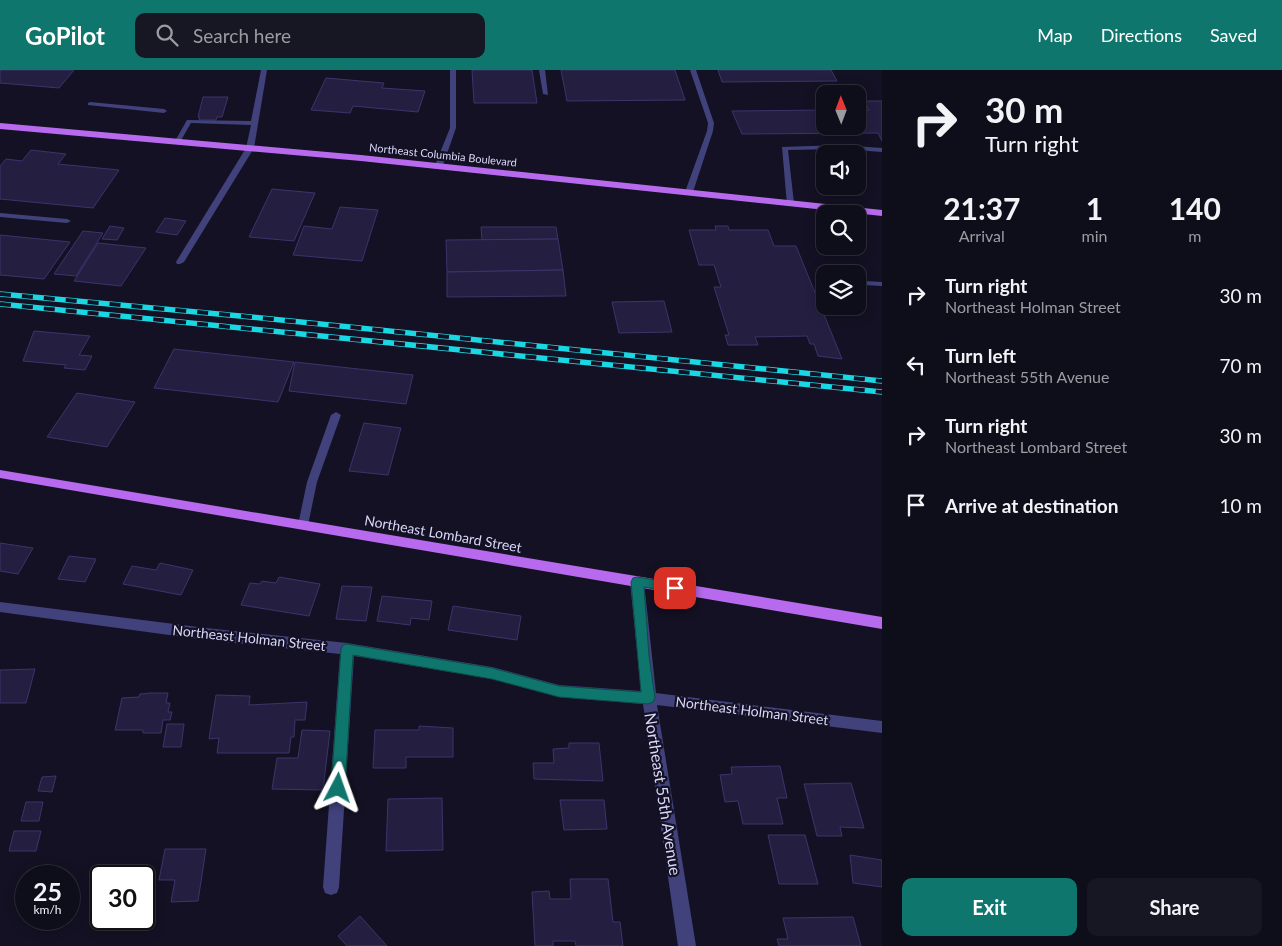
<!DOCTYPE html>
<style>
:root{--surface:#0e0d1a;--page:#171623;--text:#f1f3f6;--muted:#9b9ca2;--line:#2e2d39;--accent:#0f766e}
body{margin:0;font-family:Lato,sans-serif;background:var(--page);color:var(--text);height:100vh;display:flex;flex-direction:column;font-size:19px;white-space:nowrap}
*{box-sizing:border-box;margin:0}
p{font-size:16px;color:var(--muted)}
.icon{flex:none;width:28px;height:28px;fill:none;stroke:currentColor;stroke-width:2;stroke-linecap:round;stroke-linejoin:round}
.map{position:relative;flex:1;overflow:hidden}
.drawer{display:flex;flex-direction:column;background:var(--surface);width:400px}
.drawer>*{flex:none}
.banner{background:#0e0d1a;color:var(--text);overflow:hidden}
.needle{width:32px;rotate:359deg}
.buttons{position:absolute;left:816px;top:15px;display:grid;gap:10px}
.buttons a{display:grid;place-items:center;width:50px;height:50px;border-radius:10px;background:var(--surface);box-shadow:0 2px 12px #0003,0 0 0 1px var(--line);font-size:25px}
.speed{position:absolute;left:15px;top:795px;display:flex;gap:10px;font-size:25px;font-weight:700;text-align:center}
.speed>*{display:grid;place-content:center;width:65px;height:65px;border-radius:50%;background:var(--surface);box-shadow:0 2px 12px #0003,0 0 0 1px var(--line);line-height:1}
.speed small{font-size:12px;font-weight:400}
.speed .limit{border:2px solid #111;border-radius:8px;background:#fff;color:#111}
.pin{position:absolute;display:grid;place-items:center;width:42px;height:42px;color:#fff;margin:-21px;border-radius:10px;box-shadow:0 2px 8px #0006}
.me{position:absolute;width:55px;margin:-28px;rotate:4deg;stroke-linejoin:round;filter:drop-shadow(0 0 4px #0008)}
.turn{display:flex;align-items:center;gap:18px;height:105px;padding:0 20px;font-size:22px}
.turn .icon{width:65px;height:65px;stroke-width:2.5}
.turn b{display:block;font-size:35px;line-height:42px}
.eta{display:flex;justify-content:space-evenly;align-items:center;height:85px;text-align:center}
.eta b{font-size:30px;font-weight:700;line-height:35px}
.action{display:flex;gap:10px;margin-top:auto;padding:10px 20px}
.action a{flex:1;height:58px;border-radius:10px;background:var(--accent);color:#fff;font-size:20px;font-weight:700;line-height:58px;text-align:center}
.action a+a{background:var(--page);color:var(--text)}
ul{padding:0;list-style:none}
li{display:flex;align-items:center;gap:15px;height:70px;padding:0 20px}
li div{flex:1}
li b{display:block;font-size:19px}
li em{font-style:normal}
header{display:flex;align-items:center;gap:30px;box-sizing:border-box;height:70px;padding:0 25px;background:var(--accent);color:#fff}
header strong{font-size:24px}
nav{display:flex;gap:28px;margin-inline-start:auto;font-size:18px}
.search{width:350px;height:45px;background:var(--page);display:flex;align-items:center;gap:12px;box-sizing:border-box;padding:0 18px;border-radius:10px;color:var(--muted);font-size:19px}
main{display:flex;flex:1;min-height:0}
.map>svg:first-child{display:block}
.building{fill:#241f41;stroke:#3c346b}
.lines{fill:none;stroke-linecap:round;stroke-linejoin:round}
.lane{fill:#41417c;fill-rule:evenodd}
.street{fill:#41417c;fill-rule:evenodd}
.primary{fill:#b76aee;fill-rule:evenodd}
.rail-casing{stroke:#1ad8e3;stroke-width:5.5}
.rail{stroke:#131123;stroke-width:4;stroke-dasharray:11;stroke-linecap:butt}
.route{fill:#0f766e;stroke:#0a4d48}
.labels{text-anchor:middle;stroke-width:4.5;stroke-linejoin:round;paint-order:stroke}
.far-street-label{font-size:11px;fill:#dad7fa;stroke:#131123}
.street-label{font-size:14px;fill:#dad7fa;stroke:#131123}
.near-street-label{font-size:16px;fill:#dad7fa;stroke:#131123}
</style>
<header>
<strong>GoPilot</strong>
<div class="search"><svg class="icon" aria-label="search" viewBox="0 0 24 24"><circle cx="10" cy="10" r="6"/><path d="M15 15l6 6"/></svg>Search here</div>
<nav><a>Map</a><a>Directions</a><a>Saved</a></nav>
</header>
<main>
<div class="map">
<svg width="882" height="876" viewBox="0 0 882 876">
<rect width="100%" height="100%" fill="#131123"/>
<g class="building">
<polygon points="0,0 74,0 59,18 0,13"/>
<polygon points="472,0 532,0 537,33 474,33"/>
<polygon points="561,0 675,0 685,30 567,31"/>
<polygon points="718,0 831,0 837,11 722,12"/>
<polygon points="326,8 384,13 382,18 425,21 418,42 353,36 350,43 311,40"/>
<polygon points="203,27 228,27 222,47 217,47 216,50 199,50 200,47 198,47"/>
<polygon points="864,31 882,31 882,71 878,63 742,64 732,41 825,40 825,56 858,56 858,40 869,40"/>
<polygon points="31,80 66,84 58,94 119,100 93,138 0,129 0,96 6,89 22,91"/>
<polygon points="272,119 315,123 294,171 249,167"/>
<polygon points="340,137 378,140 362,191 293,185 304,156 332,159"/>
<polygon points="165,148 186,151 177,165 156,162"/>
<polygon points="110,156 124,158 117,170 102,169"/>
<polygon points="715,156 728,156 729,160 768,160 774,176 796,176 842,289 818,286 814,274 810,274 807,266 755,267 758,275 728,275 725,265 729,265 714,217 721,217 714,195 699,195 689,160 716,160"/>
<polygon points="481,157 556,157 558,169 482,170"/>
<polygon points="83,161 103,163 76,206 54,204"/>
<polygon points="0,165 70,172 44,209 0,205"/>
<polygon points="558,169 563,200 447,202 446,170"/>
<polygon points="98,173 146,178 121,216 74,211"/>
<polygon points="563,200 566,226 447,227 447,202"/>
<polygon points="664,231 672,262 619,263 612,232"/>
<polygon points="34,261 90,266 79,285 92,286 85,300 64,298 66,295 23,291"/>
<polygon points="174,279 294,292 278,332 154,318"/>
<polygon points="295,292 413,305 406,334 289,321"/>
<polygon points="77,323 135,332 107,377 47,367"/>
<polygon points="364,353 401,358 388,405 349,401"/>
<polygon points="0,473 33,478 18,504 0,501"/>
<polygon points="69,486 96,489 85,512 58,509"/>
<polygon points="160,493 193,500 181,525 123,514 132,496 156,500"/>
<polygon points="279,507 320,514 309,546 241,535 250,513 260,514 262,511 276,513"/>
<polygon points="342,516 372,517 366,551 336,549"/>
<polygon points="382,526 432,531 429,550 411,548 410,555 377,551"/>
<polygon points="453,536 521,546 517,570 448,560"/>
<polygon points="35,599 26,633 0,633 0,600"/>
<polygon points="150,623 168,623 166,633 170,633 168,642 172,642 170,650 163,650 161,663 143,663 143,660 115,660 122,628 139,627 140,624"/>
<polygon points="216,625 250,626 249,635 307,632 305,650 295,650 294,667 291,667 289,683 217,683 219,668 209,669"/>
<polygon points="167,654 184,654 181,677 163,677"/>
<polygon points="419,656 453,658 453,687 406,687 406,698 373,698 375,660 419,660"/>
<polygon points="302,660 330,661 323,720 272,719 277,688 298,688"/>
<polygon points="569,673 599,673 603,711 534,709 533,693 554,693 553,679 569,678"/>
<polygon points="780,696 787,728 777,728 783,754 743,754 738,731 725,732 720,705 732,704 731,697"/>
<polygon points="56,706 52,722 38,721 42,707"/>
<polygon points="851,713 864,758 840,757 842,766 817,766 804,714"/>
<polygon points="442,728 443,780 386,781 388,729"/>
<polygon points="560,730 604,730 607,759 564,760"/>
<polygon points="26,732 43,732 39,751 21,751"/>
<polygon points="14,761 41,761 36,781 9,781"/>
<polygon points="768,765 805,765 818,814 779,814"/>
<polygon points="165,779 206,779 198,831 171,832 175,810 159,810"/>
<polygon points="850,785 882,790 882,817 853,813"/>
<polygon points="570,809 608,809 613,852 620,852 623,876 576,876 575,871 553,871 553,876 535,876 532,822 549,821 550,829 571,829"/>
<polygon points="360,846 387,876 347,876 338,866"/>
<polygon points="853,847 861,876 779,876 777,869 788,869 783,848"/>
</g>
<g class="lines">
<g class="lane">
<polygon points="261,0 267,0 254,78 184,192 180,194 177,194 176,192 246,78 251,55 191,53 180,72 175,71 187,50 251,51"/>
<polygon points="450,0 456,0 456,58 443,95 439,97 435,95 450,58"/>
<polygon points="539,0 545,0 548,25 543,24"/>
<polygon points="690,0 696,0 714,53 713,61 693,122 689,124 685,122 707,61 708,53"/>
<polygon points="90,32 164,39 167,41 164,43 88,35 88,33"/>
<polygon points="841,75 882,78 882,82 841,79 788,80 794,133 793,135 787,135 782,77"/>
<polygon points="0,143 67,149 71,151 67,153 0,147"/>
<polygon points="864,211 882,212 882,216 864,215"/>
<polygon points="336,342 341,345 317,412 308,455 307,458 299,458 298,455 307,412 331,345"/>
</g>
<polygon class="street" points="637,507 642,508 644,512 656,623 882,651 882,663 657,635 696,876 678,876 643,634 559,627 492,609 354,586 339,817 337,823 331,825 325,823 323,817 340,584 206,570 0,542 0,532 206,558 347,573 492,597 559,615 641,621 630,512 632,508"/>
<g class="primary">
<polygon points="0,53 361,85 882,140 882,146 361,91 0,59"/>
<polygon points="0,400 882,547 882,559 0,408"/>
</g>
<defs>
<g id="rail">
<polyline points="0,224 251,247 882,311"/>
<polyline points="0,234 882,322"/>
</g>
</defs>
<use href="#rail" class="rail-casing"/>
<use href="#rail" class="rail"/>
</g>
<polygon class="route" points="637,507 675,513 679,514 681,518 679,521 675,523 644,517 649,586 655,628 653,632 648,634 559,627 492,609 353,585 345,718 343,722 338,724 333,722 331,718 341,579 343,575 347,574 492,598 559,616 641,622 631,512 633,508"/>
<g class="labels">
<g class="far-street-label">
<text transform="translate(443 85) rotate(6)" y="4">Northeast Columbia Boulevard</text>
</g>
<g class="street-label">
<text transform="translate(443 464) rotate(10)" y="5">Northeast Lombard Street</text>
<text transform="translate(249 568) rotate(6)" y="5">Northeast Holman Street</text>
<text transform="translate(752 641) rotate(7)" y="5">Northeast Holman Street</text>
</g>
<g class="near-street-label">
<text transform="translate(663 724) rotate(81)" y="6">Northeast 55th Avenue</text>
</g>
</g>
</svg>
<div class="buttons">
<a><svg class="needle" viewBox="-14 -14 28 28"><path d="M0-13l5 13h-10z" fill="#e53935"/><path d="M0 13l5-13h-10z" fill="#9b9ca2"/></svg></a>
<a><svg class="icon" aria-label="sound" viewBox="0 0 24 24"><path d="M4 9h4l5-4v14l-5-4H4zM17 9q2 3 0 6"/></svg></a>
<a><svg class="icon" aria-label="search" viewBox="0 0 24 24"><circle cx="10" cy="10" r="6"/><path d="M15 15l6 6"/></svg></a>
<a><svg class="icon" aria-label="layers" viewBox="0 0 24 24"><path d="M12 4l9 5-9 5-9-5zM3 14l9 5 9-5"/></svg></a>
</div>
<div class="speed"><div>25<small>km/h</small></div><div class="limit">30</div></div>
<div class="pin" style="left:675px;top:518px;background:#d93025"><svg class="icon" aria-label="arrive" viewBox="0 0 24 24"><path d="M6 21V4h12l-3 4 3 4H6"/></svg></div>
<svg class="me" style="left:338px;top:718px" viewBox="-20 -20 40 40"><path d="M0-17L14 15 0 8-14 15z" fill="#0f766e" stroke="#fff" stroke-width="4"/></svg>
</div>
<section class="drawer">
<div class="banner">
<div class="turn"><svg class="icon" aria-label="right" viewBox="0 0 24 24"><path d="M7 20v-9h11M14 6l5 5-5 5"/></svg><div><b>30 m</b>Turn right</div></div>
</div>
<div class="eta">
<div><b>21:37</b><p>Arrival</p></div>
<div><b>1</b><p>min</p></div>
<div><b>140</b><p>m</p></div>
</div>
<ul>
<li><svg class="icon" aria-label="right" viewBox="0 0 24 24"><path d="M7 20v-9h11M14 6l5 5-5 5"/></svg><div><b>Turn right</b><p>Northeast Holman Street</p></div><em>30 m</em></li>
<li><svg class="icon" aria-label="left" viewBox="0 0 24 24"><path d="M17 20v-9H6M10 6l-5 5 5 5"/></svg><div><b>Turn left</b><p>Northeast 55th Avenue</p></div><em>70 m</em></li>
<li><svg class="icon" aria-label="right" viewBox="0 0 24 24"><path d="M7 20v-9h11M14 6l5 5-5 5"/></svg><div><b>Turn right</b><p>Northeast Lombard Street</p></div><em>30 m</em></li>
<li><svg class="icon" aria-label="arrive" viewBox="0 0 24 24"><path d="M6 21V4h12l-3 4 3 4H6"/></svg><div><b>Arrive at destination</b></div><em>10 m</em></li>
</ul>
<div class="action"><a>Exit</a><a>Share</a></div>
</section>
</main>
